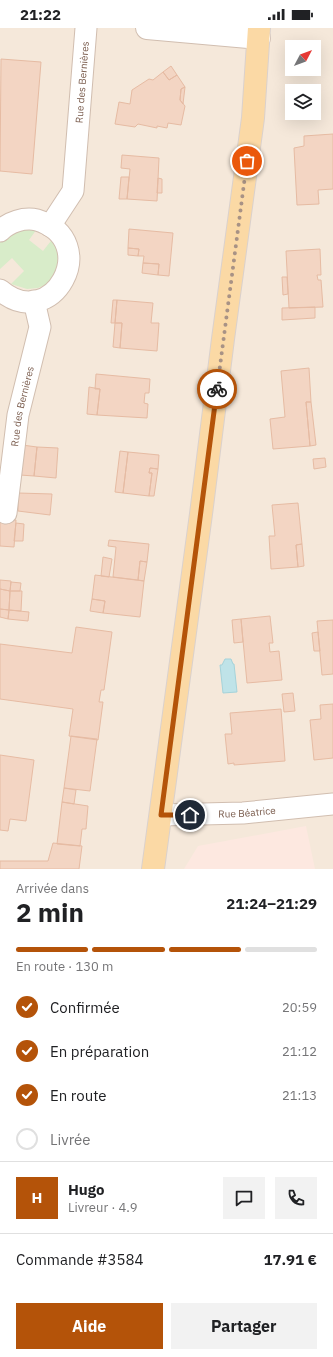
<!DOCTYPE html>
<html lang="fr">
<head>
<meta charset="utf-8">
<style>
	:root { --surface:#fff; --page:#f2f2f2; --text:#202124; --muted:#757577; --line:#e0e0e0; --accent:#b45309 }
	body { margin:0; font-family:"IBM Plex Sans",sans-serif; background:var(--page); color:var(--text); height:100vh; display:flex; flex-direction:column; font-size:15px; white-space:nowrap }
	* { box-sizing:border-box; margin:0 }
	p { font-size:13px; color:var(--muted) }
	.icon { flex:none; width:22px; height:22px; fill:none; stroke:currentColor; stroke-width:2; stroke-linecap:round; stroke-linejoin:round }
	.map { position:relative; height:841px; overflow:hidden }
	.side { display:flex; flex-direction:column; background:var(--surface); flex:1 }
	.side>* { flex:none }
	.needle { width:26px; rotate:49deg }
	.fabs { position:absolute; left:285px; top:12px; display:grid; gap:8px }
	.fabs a { display:grid; place-items:center; width:36px; height:36px; border-radius:0px; background:var(--surface); box-shadow:0 4px 16px #0002; font-size:20px }
	.pin { position:absolute; display:grid; place-items:center; width:34px; height:34px; color:#fff; margin:-17px; border:2px solid #fff; border-radius:50%; box-shadow:0 1px 4px #0007 }
	.courier { position:absolute; display:grid; place-items:center; width:40px; height:40px; margin:-20px; border:3px solid #b45309; border-radius:50%; background:#fff; color:#222; box-shadow:0 1px 5px #0007 }
	.headline em { font-style:normal; font-weight:700 }
	.headline div { display:flex; flex-direction:column-reverse }
	.headline { display:flex; align-items:center; justify-content:space-between; height:68px; padding:0 16px }
	h1 { font-size:26px; font-weight:700; line-height:30px }
	.bar { display:grid; grid-template-columns:repeat(4,1fr); gap:6px 4px; align-content:center; height:48px; padding:0 16px }
	.bar i { height:5px; border-radius:3px; background:var(--line) }
	.bar .on { background:var(--accent) }
	.bar p { grid-column:span 4 }
	.line { display:flex; align-items:center; gap:10px; padding:0 16px; border-top:1px solid var(--line) }
	.line div { flex:1 }
	.round { display:grid; place-items:center; flex:none; width:42px; height:42px; border-radius:0px; background:var(--page) }
	ol { padding:0 16px; list-style:none }
	li { display:flex; align-items:center; gap:12px; height:44px }
	li p { margin-inline-start:auto }
	li .icon { padding:4px; border-radius:50%; background:var(--accent); color:#fff; stroke-width:4 }
	li:last-child { color:var(--muted) }
	li i { width:22px; height:22px; border:2px solid var(--line); border-radius:50% }
	.cta { display:flex; gap:8px; margin-top:auto; padding:8px 16px }
	.cta a { flex:1; height:46px; border-radius:0px; background:var(--accent); color:#fff; font-size:16px; font-weight:700; line-height:46px; text-align:center }
	.cta a+a { background:var(--page); color:var(--text) }
	.status { display:flex; justify-content:space-between; align-items:center; height:28px; padding:0 20px; background:var(--surface); direction:ltr }
	.status svg { height:11px; fill:currentColor }
	.map>svg:first-child { display:block }
	.residential { fill:#f5e8da; fill-rule:evenodd }
	.commercial { fill:#fde8e0 }
	.green { fill:#d8ecc9 }
	.water { fill:#bfe3e8; stroke:#a5d3da }
	.building { fill:#f3d5c3; stroke:#e6bba3 }
	.lines { fill:none; stroke-linecap:round; stroke-linejoin:round }
	.minor-casing { stroke:#d1beb0; stroke-width:23 }
	.tertiary-casing { stroke:#d1beb0; stroke-width:24 }
	.primary-casing { stroke:#dad1cd; stroke-width:24 }
	.minor { stroke:#fff; stroke-width:21 }
	.tertiary { stroke:#fff; stroke-width:22 }
	.primary { stroke:#fbd9a5; stroke-width:22 }
	.done { stroke:#a89285; stroke-width:4; stroke-dasharray:0 7.2 }
	.route { stroke:#b45309; stroke-width:5 }
	.labels { text-anchor:middle; dominant-baseline:central; stroke-width:3; stroke-linejoin:round; paint-order:stroke }
	.street-label { font-size:10px; fill:#7a5c4d; stroke:#fffaf3 }
</style>
</head>
<body>
<div class="status"><b>21:22</b><svg viewBox="0 0 49 12"><path d="M0 12V9h3v3zM5 12V6h3v6zM10 12V3h3v9zM15 12V0h3v12zM26 1h20v11H26zM47 4h2v5h-2z"/></svg></div>
<div class="map">
<svg width="333" height="841" viewBox="0 0 333 841">
	<rect width="100%" height="100%" fill="#fdf6ec"/>
	<path class="residential" d="M 0,0 L 333,0 L 333,841 L 0,841 ZM 292,19 L 314,19 L 314,41 L 292,41 ZM 292,63 L 314,63 L 314,85 L 292,85 Z"/>
	<path class="commercial" d="M 306,798 L 315,841 L 184,841 L 198,818 Z"/>
	<path class="green" d="M 39,198 L 29,212 L 43,223 L 54,209 L 62,223 L 56,248 L 47,256 L 38,260 L 27,261 L 11,256 L 24,243 L 12,230 L 0,241 L 0,213 L 7,204 Z"/>
	<path class="water" d="M 225,631 L 231,631 L 233,636 L 234,636 L 237,664 L 223,665 L 220,637 L 222,637 Z"/>
	<path class="building" d="M 1,31 L 41,34 L 32,146 L 0,143 Z
		M 171,38 L 177,47 L 169,52 L 163,44 Z
		M 163,44 L 169,52 L 177,47 L 185,59 L 181,61 L 180,72 L 185,78 L 181,97 L 168,95 L 167,100 L 157,98 L 157,100 L 138,96 L 135,99 L 115,96 L 119,74 L 130,76 L 132,62 L 149,51 L 153,52 Z
		M 185,59 L 183,76 L 180,72 L 181,61 Z
		M 333,106 L 333,161 L 318,162 L 319,176 L 297,177 L 294,120 L 304,118 L 304,108 Z
		M 122,127 L 159,130 L 157,173 L 127,171 L 130,141 L 121,140 Z
		M 121,149 L 129,149 L 127,171 L 119,171 Z
		M 158,150 L 162,151 L 162,165 L 157,165 Z
		M 129,201 L 173,205 L 169,248 L 158,247 L 159,236 L 143,235 L 144,228 L 138,228 L 139,221 L 128,220 Z
		M 128,220 L 139,221 L 138,228 L 128,227 Z
		M 320,221 L 321,247 L 317,247 L 318,252 L 321,252 L 323,279 L 289,280 L 286,223 Z
		M 143,235 L 159,236 L 158,247 L 142,245 Z
		M 282,249 L 287,249 L 288,266 L 283,267 Z
		M 113,272 L 117,272 L 115,295 L 111,295 Z
		M 117,272 L 153,275 L 151,295 L 159,295 L 157,323 L 120,320 L 122,295 L 115,295 Z
		M 315,279 L 315,290 L 282,292 L 282,280 Z
		M 115,295 L 122,295 L 120,320 L 113,319 Z
		M 309,340 L 311,374 L 306,374 L 310,418 L 273,421 L 270,391 L 285,389 L 281,343 Z
		M 96,346 L 150,351 L 149,365 L 145,365 L 144,375 L 148,376 L 147,390 L 97,387 L 100,361 L 95,361 Z
		M 89,359 L 100,361 L 97,387 L 87,386 Z
		M 306,374 L 311,374 L 316,417 L 310,418 Z
		M 22,417 L 37,419 L 34,448 L 20,447 Z
		M 37,419 L 58,420 L 56,450 L 34,448 Z
		M 120,423 L 128,424 L 123,465 L 115,464 Z
		M 128,424 L 159,427 L 158,441 L 150,440 L 149,445 L 152,445 L 149,468 L 123,465 Z
		M 325,430 L 326,439 L 314,441 L 313,431 Z
		M 150,440 L 158,441 L 154,468 L 149,468 L 152,445 L 149,445 Z
		M 18,465 L 52,466 L 50,487 L 18,483 Z
		M 298,475 L 302,516 L 296,517 L 298,539 L 271,541 L 269,508 L 275,508 L 272,477 Z
		M 1,491 L 16,492 L 14,519 L 0,518 L 0,493 Z
		M 16,495 L 24,496 L 23,513 L 14,513 Z
		M 109,512 L 149,516 L 147,534 L 140,533 L 138,552 L 113,549 L 116,519 L 108,518 Z
		M 302,516 L 304,538 L 298,539 L 296,517 Z
		M 103,529 L 112,531 L 109,549 L 101,548 Z
		M 140,533 L 147,534 L 144,553 L 138,552 Z
		M 95,547 L 144,553 L 140,589 L 103,585 L 105,573 L 92,571 Z
		M 0,552 L 11,553 L 10,563 L 0,561 Z
		M 11,554 L 21,555 L 20,563 L 10,563 Z
		M 0,561 L 10,563 L 9,582 L 0,581 Z
		M 10,563 L 22,563 L 21,583 L 9,582 Z
		M 92,571 L 105,573 L 103,585 L 90,583 Z
		M 0,581 L 9,582 L 8,591 L 0,589 Z
		M 9,582 L 29,584 L 28,593 L 8,591 Z
		M 270,588 L 273,615 L 269,615 L 270,624 L 279,623 L 282,652 L 247,655 L 241,591 Z
		M 241,591 L 243,614 L 234,615 L 232,592 Z
		M 333,592 L 333,646 L 322,647 L 317,593 Z
		M 76,599 L 112,604 L 104,662 L 101,662 L 99,674 L 103,674 L 98,712 L 69,708 L 73,681 L 0,671 L 0,616 L 72,625 Z
		M 318,604 L 320,623 L 314,623 L 312,605 Z
		M 293,665 L 295,683 L 284,684 L 282,666 Z
		M 333,676 L 333,730 L 314,732 L 310,692 L 321,691 L 320,677 Z
		M 281,681 L 285,733 L 234,737 L 234,735 L 228,736 L 225,706 L 232,706 L 230,685 Z
		M 71,708 L 97,711 L 90,763 L 64,760 Z
		M 0,727 L 34,732 L 26,793 L 10,791 L 8,803 L 0,802 Z
		M 64,760 L 76,762 L 74,776 L 62,774 Z
		M 62,774 L 88,778 L 86,801 L 82,801 L 80,818 L 57,816 Z
		M 53,815 L 82,818 L 79,841 L 0,841 L 0,833 L 48,833 Z"/>
	<g class="lines">
		<g class="minor-casing">
			<g id="minor">
				<path id="s1" d="M 50,198 L 73,163 L 86,0"/>
				<path d="M 0,203 C 9,194 24,189 37,192 C 104,213 52,307 0,262"/>
				<path id="s2" d="M 6,485 L 18,387 L 40,299 L 34,273"/>
				<path id="s3" d="M 161,787 L 243,785 L 333,776"/>
			</g>
		</g>
		<g class="tertiary-casing">
			<path id="tertiary" d="M 147,0 L 259,10"/>
		</g>
		<g class="primary-casing">
			<path id="primary" d="M 153,841 L 201,486 L 223,311 L 253,90 L 259,0"/>
		</g>
		<use href="#minor" class="minor"/>
		<use href="#tertiary" class="tertiary"/>
		<use href="#primary" class="primary"/>
	</g>
	<g class="lines">
		<path class="done" d="M 217,361 L 247,133"/>
		<path class="route" d="M 190,787 L 161,787 L 217,361"/>
	</g>
	<g class="labels">
		<g class="street-label">
			<text stroke="none"><textPath href="#s1" startOffset="151">Rue des Bernières</textPath></text>
			<text stroke="none"><textPath href="#s2" startOffset="108">Rue des Bernières</textPath></text>
			<text stroke="none"><textPath href="#s3" startOffset="86">Rue Béatrice</textPath></text>
		</g>
	</g>
</svg>
<div class="fabs">
<a><svg class="needle" viewBox="-14 -14 28 28"><path d="M0-13l5 13h-10z" fill="#e53935"/><path d="M0 13l5-13h-10z" fill="#757577"/></svg></a>
<a><svg class="icon" aria-label="layers" viewBox="0 0 24 24"><path d="M12 4l9 5-9 5-9-5zM3 14l9 5 9-5"/></svg></a>
</div>
<div class="pin" style="left:247px;top:133px;background:#ea580c"><svg class="icon" aria-label="bag" viewBox="0 0 24 24"><path d="M5 8h14l-1 12H6zM9 8a3 3 0 0 1 6 0"/></svg></div>
<div class="pin" style="left:190px;top:787px;background:#1f2937"><svg class="icon" aria-label="home" viewBox="0 0 24 24"><path d="M3 11l9-7 9 7M6 9v11h12V9"/></svg></div>
<div class="courier" style="left:217px;top:361px"><svg class="icon" aria-label="bike" viewBox="0 0 24 24"><circle cx="6" cy="16" r="4"/><circle cx="18" cy="16" r="4"/><path d="M6 16l4-8h5l3 8M10 8l3 8H6M13 5h3"/></svg></div>
</div>
<section class="side">
<div class="headline"><div><h1>2 min</h1><p>Arrivée dans</p></div><em>21:24–21:29</em></div>
<div class="bar"><i class="on"></i><i class="on"></i><i class="on"></i><i></i><p>En route · 130 m</p></div>
<ol>
<li><svg class="icon" aria-label="check" viewBox="0 0 24 24"><path d="M5 12l5 5 9-10"/></svg>Confirmée<p>20:59</p></li>
<li><svg class="icon" aria-label="check" viewBox="0 0 24 24"><path d="M5 12l5 5 9-10"/></svg>En préparation<p>21:12</p></li>
<li><svg class="icon" aria-label="check" viewBox="0 0 24 24"><path d="M5 12l5 5 9-10"/></svg>En route<p>21:13</p></li>
<li><i></i>Livrée</li>
</ol>
<div class="line" style="height:72px"><b class="round" style="background:var(--accent);color:#fff">H</b><div><b>Hugo</b><p>Livreur · 4.9</p></div><a class="round"><svg class="icon" aria-label="chat" viewBox="0 0 24 24"><path d="M4 5h16v11H9l-5 4z"/></svg></a><a class="round"><svg class="icon" aria-label="phone" viewBox="0 0 24 24"><path d="M5 4h4l2 5-3 2q2 4 5 5l2-3 5 2v4C11 20 4 13 5 4z"/></svg></a></div>
<div class="line" style="height:52px"><div>Commande #3584</div><b>17.91 €</b></div>
<div class="cta"><a>Aide</a><a>Partager</a></div>
</section>
</body>
</html>
